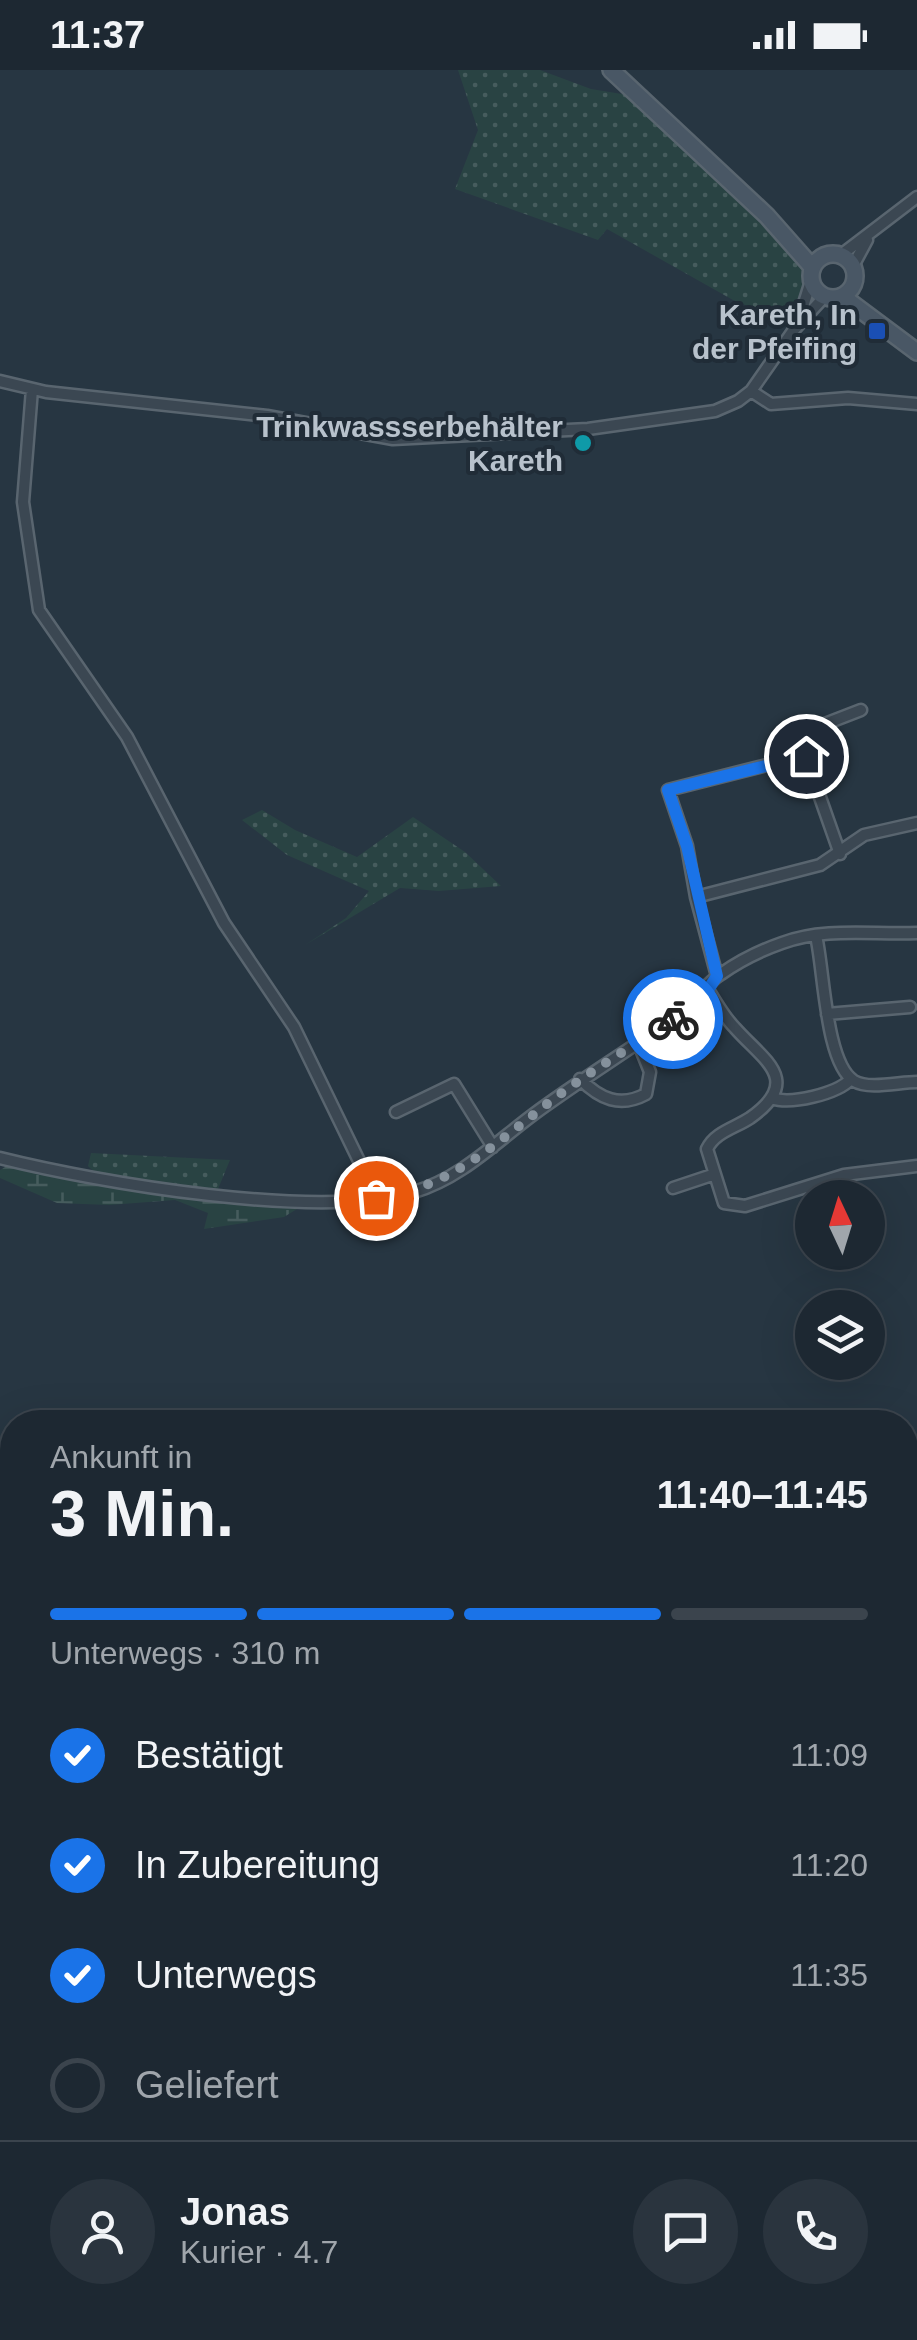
<!DOCTYPE html>
<html lang="de">
<head>
<meta charset="utf-8">
<style>
	:root { --surface:#1d2832; --page:#2a343e; --text:#f1f3f6; --muted:#a0a6ac; --line:#3b444d; --accent:#1a73e8 }
	body { margin:0; font-family:Arial,sans-serif; background:var(--page); color:var(--text); height:100vh; display:flex; flex-direction:column; font-size:38px; white-space:nowrap }
	* { box-sizing:border-box; margin:0 }
	p { font-size:32px; color:var(--muted) }
	.icon { flex:none; width:55px; height:55px; fill:none; stroke:currentColor; stroke-width:2; stroke-linecap:round; stroke-linejoin:round }
	.map { position:relative; flex:1; overflow:hidden }
	.drawer { position:absolute; left:0px; top:1340px; width:918px; height:930px; display:flex; flex-direction:column; background:var(--surface); border-radius:40px 40px 0 0; box-shadow:0 10px 40px #0002,0 0 0 2px var(--line) }
	.drawer>* { flex:none }
	.needle { width:65px; rotate:356deg }
	.controls { position:absolute; left:795px; top:1110px; display:grid; gap:20px }
	.controls a { display:grid; place-items:center; width:90px; height:90px; border-radius:50%; background:var(--surface); box-shadow:0 10px 40px #0002,0 0 0 2px var(--line); font-size:50px }
	.pin { position:absolute; display:grid; place-items:center; width:85px; height:85px; color:#fff; margin:-42px; border:5px solid #fff; border-radius:50%; box-shadow:0 2px 10px #0007 }
	.courier { position:absolute; display:grid; place-items:center; width:100px; height:100px; margin:-50px; border:8px solid #1a73e8; border-radius:50%; background:#fff; color:#222; box-shadow:0 2px 12px #0007 }
	.headline em { font-style:normal; font-weight:600 }
	.headline div { display:flex; flex-direction:column-reverse }
	.headline { display:flex; align-items:center; justify-content:space-between; height:170px; padding:0 50px }
	h1 { font-size:65px; font-weight:600; line-height:75px }
	.bar { display:grid; grid-template-columns:repeat(4,1fr); gap:15px 10px; align-content:center; height:120px; padding:0 50px }
	.bar i { height:12px; border-radius:8px; background:var(--line) }
	.bar .selected { background:var(--accent) }
	.bar p { grid-column:span 4 }
	.line { display:flex; align-items:center; gap:25px; padding:0 50px; border-top:2px solid var(--line) }
	.line div { flex:1 }
	.round { display:grid; place-items:center; flex:none; width:105px; height:105px; border-radius:52px; background:var(--page) }
	ol { padding:0 50px; list-style:none }
	li { display:flex; align-items:center; gap:30px; height:110px }
	li p { margin-inline-start:auto }
	li .icon { padding:10px; border-radius:50%; background:var(--accent); color:#fff; stroke-width:4 }
	li:last-child { color:var(--muted) }
	li i { width:55px; height:55px; border:5px solid var(--line); border-radius:50% }
	.status { display:flex; justify-content:space-between; align-items:center; height:70px; padding:0 50px; background:var(--surface); direction:ltr }
	.status svg { height:28px; fill:currentColor }
	.map>svg:first-child { display:block }
	.grass { fill:url(#grass-dots) }
	.wetland { fill:url(#wetland-marsh) }
	.park { fill:url(#park-tufts) }
	.water { fill:url(#water-rules) }
	.lines { fill:none; stroke-linecap:round; stroke-linejoin:round }
	.ferry { stroke:#7996ae; stroke-width:2.5; stroke-dasharray:12 10; stroke-linecap:butt }
	.street-casing { stroke:#59656f; stroke-width:15 }
	.secondary-casing { stroke:#59656f; stroke-width:20 }
	.street { stroke:#3b4752; stroke-width:10 }
	.secondary { stroke:#495765; stroke-width:15 }
	.done { stroke:#85919c; stroke-width:10; stroke-dasharray:0 18 }
	.route { stroke:#1a73e8; stroke-width:12 }
	.transit-dot { fill:#1a4fb4; stroke:#202c37; stroke-width:4 }
	.culture-dot { fill:#0f9aa8; stroke:#202c37; stroke-width:4 }
	.labels { text-anchor:middle; dominant-baseline:central; stroke-width:8; stroke-linejoin:round; paint-order:stroke }
	.poi-label { font-size:30px; font-weight:bold; fill:#b8c2cc; stroke:#202c37; text-anchor:end }
</style>
</head>
<body>
<div class="status"><b>11:37</b><svg viewBox="0 0 49 12"><path d="M0 12V9h3v3zM5 12V6h3v6zM10 12V3h3v9zM15 12V0h3v12zM26 1h20v11H26zM47 4h2v5h-2z"/></svg></div>
<div class="map">
<svg width="917" height="2270" viewBox="0 0 917 2270">
	<defs>
		<pattern id="grass-dots" width="8" height="8" patternUnits="userSpaceOnUse" patternTransform="scale(2.5)"><rect width="8" height="8" fill="#294343"/><path d="M2 2h.1M6 6h.1" fill="none" stroke="#465c5d" stroke-width="1.8" stroke-linecap="round"/></pattern>
		<pattern id="wetland-marsh" width="20" height="14" patternUnits="userSpaceOnUse" patternTransform="scale(2.5)"><rect width="20" height="14" fill="#294343"/><path d="M1 5h8M5 5V1M11 12h8M15 12V8" fill="none" stroke="#465c5d"/></pattern>
		<pattern id="park-tufts" width="24" height="20" patternUnits="userSpaceOnUse" patternTransform="scale(2.5)"><rect width="24" height="20" fill="#294343"/><path d="M3 7l-1-3M5 7V3M7 7l1-3M15 17l-1-3M17 17v-4M19 17l1-3" fill="none" stroke="#465c5d"/></pattern>
		<pattern id="water-rules" width="6" height="5" patternUnits="userSpaceOnUse" patternTransform="scale(2.5)"><rect width="6" height="5" fill="#3d566a"/><path d="M0 2.5h6" fill="none" stroke="#576d7e"/></pattern>
	</defs>
	<rect width="100%" height="100%" fill="#273642"/>
	<path class="grass" d="M 458,0 L 540,0 L 591,19 L 628,25 L 803,193 L 807,220 L 791,254 L 733,230 L 607,159 L 598,170 L 455,119 L 478,60 Z
		M 262,740 L 295,760 L 357,787 L 413,747 L 465,782 L 501,816 L 439,821 L 400,818 L 305,875 L 346,848 L 369,821 L 287,785 L 242,750 Z
		M 91,1083 L 230,1090 L 218,1119 L 96,1104 L 88,1096 Z"/>
	<path class="wetland" d="M 12,1093 L 71,1107 L 298,1131 L 297,1139 L 284,1147 L 204,1159 L 208,1143 L 175,1130 L 109,1135 L 57,1133 L 0,1108 L 0,1100 Z"/>
	<path class="park" d="M 0,1821 L 12,1823 L 12,2030 L 0,2027 Z
		M 905,2000 L 917,2000 L 917,2270 L 799,2270 L 769,2258 L 905,2258 Z"/>
	<path class="water" d="M 0,2189 L 12,2193 L 12,2258 L 209,2258 L 250,2270 L 0,2270 Z"/>
	<g class="lines">
		<path class="ferry" d="M 0,2260 L 54,2270"/>
		<g class="street-casing">
			<path id="street" d="M 841,185 L 917,127
				M 853,196 L 867,170
				M 800,246 L 811,211
				M 0,311 L 46,322 L 267,346 L 393,369 L 588,359 L 715,341 L 738,331 L 751,321 L 793,261 L 825,226
				M 32,319 L 23,432 L 39,540 L 127,667 L 224,853 L 294,957 L 377,1128
				M 751,321 L 771,334 L 848,328 L 917,334
				M 796,659 L 840,784
				M 799,664 L 861,640
				M 696,827 L 687,776 L 668,720 L 806,685
				M 816,866 C 824,898 825,993 854,1011 C 869,1020 899,1012 917,1012
				M 717,906 L 696,827 L 820,795 L 864,765 L 917,753
				M 708,920 C 716,932 724,947 735,958 C 763,990 804,1010 750,1048 C 735,1058 715,1062 707,1079 L 724,1133 L 745,1136 L 844,1105 L 917,1096
				M 827,944 L 910,937
				M 580,1009 C 600,1029 620,1038 646,1024 L 650,1002 L 638,972
				M 772,1028 C 790,1035 837,1024 851,1009
				M 396,1042 L 454,1014 L 493,1077
				M 0,1088 C 100,1113 317,1150 414,1122 C 461,1108 495,1073 534,1044 C 579,1011 626,982 671,950 C 689,937 706,913 721,904 C 738,892 762,880 782,873 C 825,857 872,865 917,863
				M 673,1118 L 712,1105
				M 0,2112 L 12,2124
				M 332,2258 L 388,2270
				M 598,2258 L 645,2270"/>
		</g>
		<g class="secondary-casing">
			<path id="secondary" d="M 611,0 L 767,146 L 812,197
				M811 206a22 22 0 1 1 44 0a22 22 0 1 1-44 0Z
				M 842,226 L 917,282
				M 0,2163 L 12,2167
				M 0,2176 L 12,2180
				M 251,2258 L 296,2270
				M 295,2258 L 341,2270"/>
		</g>
		<use href="#street" class="street"/>
		<use href="#secondary" class="secondary"/>
	</g>
	<g class="lines">
		<path class="done" d="M 376,1128 C 453,1119 503,1066 563,1022 C 599,996 636,974 673,949"/>
		<path class="route" d="M 673,949 L 708,920 L 717,906 L 687,776 L 668,720 L 806,686"/>
	</g>
	<rect class="transit-dot" x="867" y="251" width="20" height="20" rx="5"/>
	<circle class="culture-dot" cx="583" cy="373" r="10"/>
	<g class="labels">
		<g class="poi-label">
			<text x="857" y="244">Kareth, In<tspan x="857" dy="34">der Pfeifing</tspan></text>
			<text x="563" y="356">Trinkwassserbehälter<tspan x="563" dy="34">Kareth</tspan></text>
		</g>
	</g>
</svg>
<div class="controls">
<a><svg class="needle" viewBox="-14 -14 28 28"><path d="M0-13l5 13h-10z" fill="#e53935"/><path d="M0 13l5-13h-10z" fill="#a0a6ac"/></svg></a>
<a><svg class="icon" aria-label="layers" viewBox="0 0 24 24"><path d="M12 4l9 5-9 5-9-5zM3 14l9 5 9-5"/></svg></a>
</div>
<div class="pin" style="left:376px;top:1128px;background:#ea580c"><svg class="icon" aria-label="bag" viewBox="0 0 24 24"><path d="M5 8h14l-1 12H6zM9 8a3 3 0 0 1 6 0"/></svg></div>
<div class="pin" style="left:806px;top:686px;background:#1f2937"><svg class="icon" aria-label="home" viewBox="0 0 24 24"><path d="M3 11l9-7 9 7M6 9v11h12V9"/></svg></div>
<div class="courier" style="left:673px;top:949px"><svg class="icon" aria-label="bike" viewBox="0 0 24 24"><circle cx="6" cy="16" r="4"/><circle cx="18" cy="16" r="4"/><path d="M6 16l4-8h5l3 8M10 8l3 8H6M13 5h3"/></svg></div>
<section class="drawer">
<div class="headline"><div><h1>3 Min.</h1><p>Ankunft in</p></div><em>11:40–11:45</em></div>
<div class="bar"><i class="selected"></i><i class="selected"></i><i class="selected"></i><i></i><p>Unterwegs · 310 m</p></div>
<ol>
<li><svg class="icon" aria-label="check" viewBox="0 0 24 24"><path d="M5 12l5 5 9-10"/></svg>Bestätigt<p>11:09</p></li>
<li><svg class="icon" aria-label="check" viewBox="0 0 24 24"><path d="M5 12l5 5 9-10"/></svg>In Zubereitung<p>11:20</p></li>
<li><svg class="icon" aria-label="check" viewBox="0 0 24 24"><path d="M5 12l5 5 9-10"/></svg>Unterwegs<p>11:35</p></li>
<li><i></i>Geliefert</li>
</ol>
<div class="line" style="height:180px"><a class="round"><svg class="icon" aria-label="person" viewBox="0 0 24 24"><circle cx="12" cy="8" r="4"/><path d="M4 21q1-7 8-7t8 7"/></svg></a><div><b>Jonas</b><p>Kurier · 4.7</p></div><a class="round"><svg class="icon" aria-label="chat" viewBox="0 0 24 24"><path d="M4 5h16v11H9l-5 4z"/></svg></a><a class="round"><svg class="icon" aria-label="phone" viewBox="0 0 24 24"><path d="M5 4h4l2 5-3 2q2 4 5 5l2-3 5 2v4C11 20 4 13 5 4z"/></svg></a></div>
</section>
</div>
</body>
</html>
